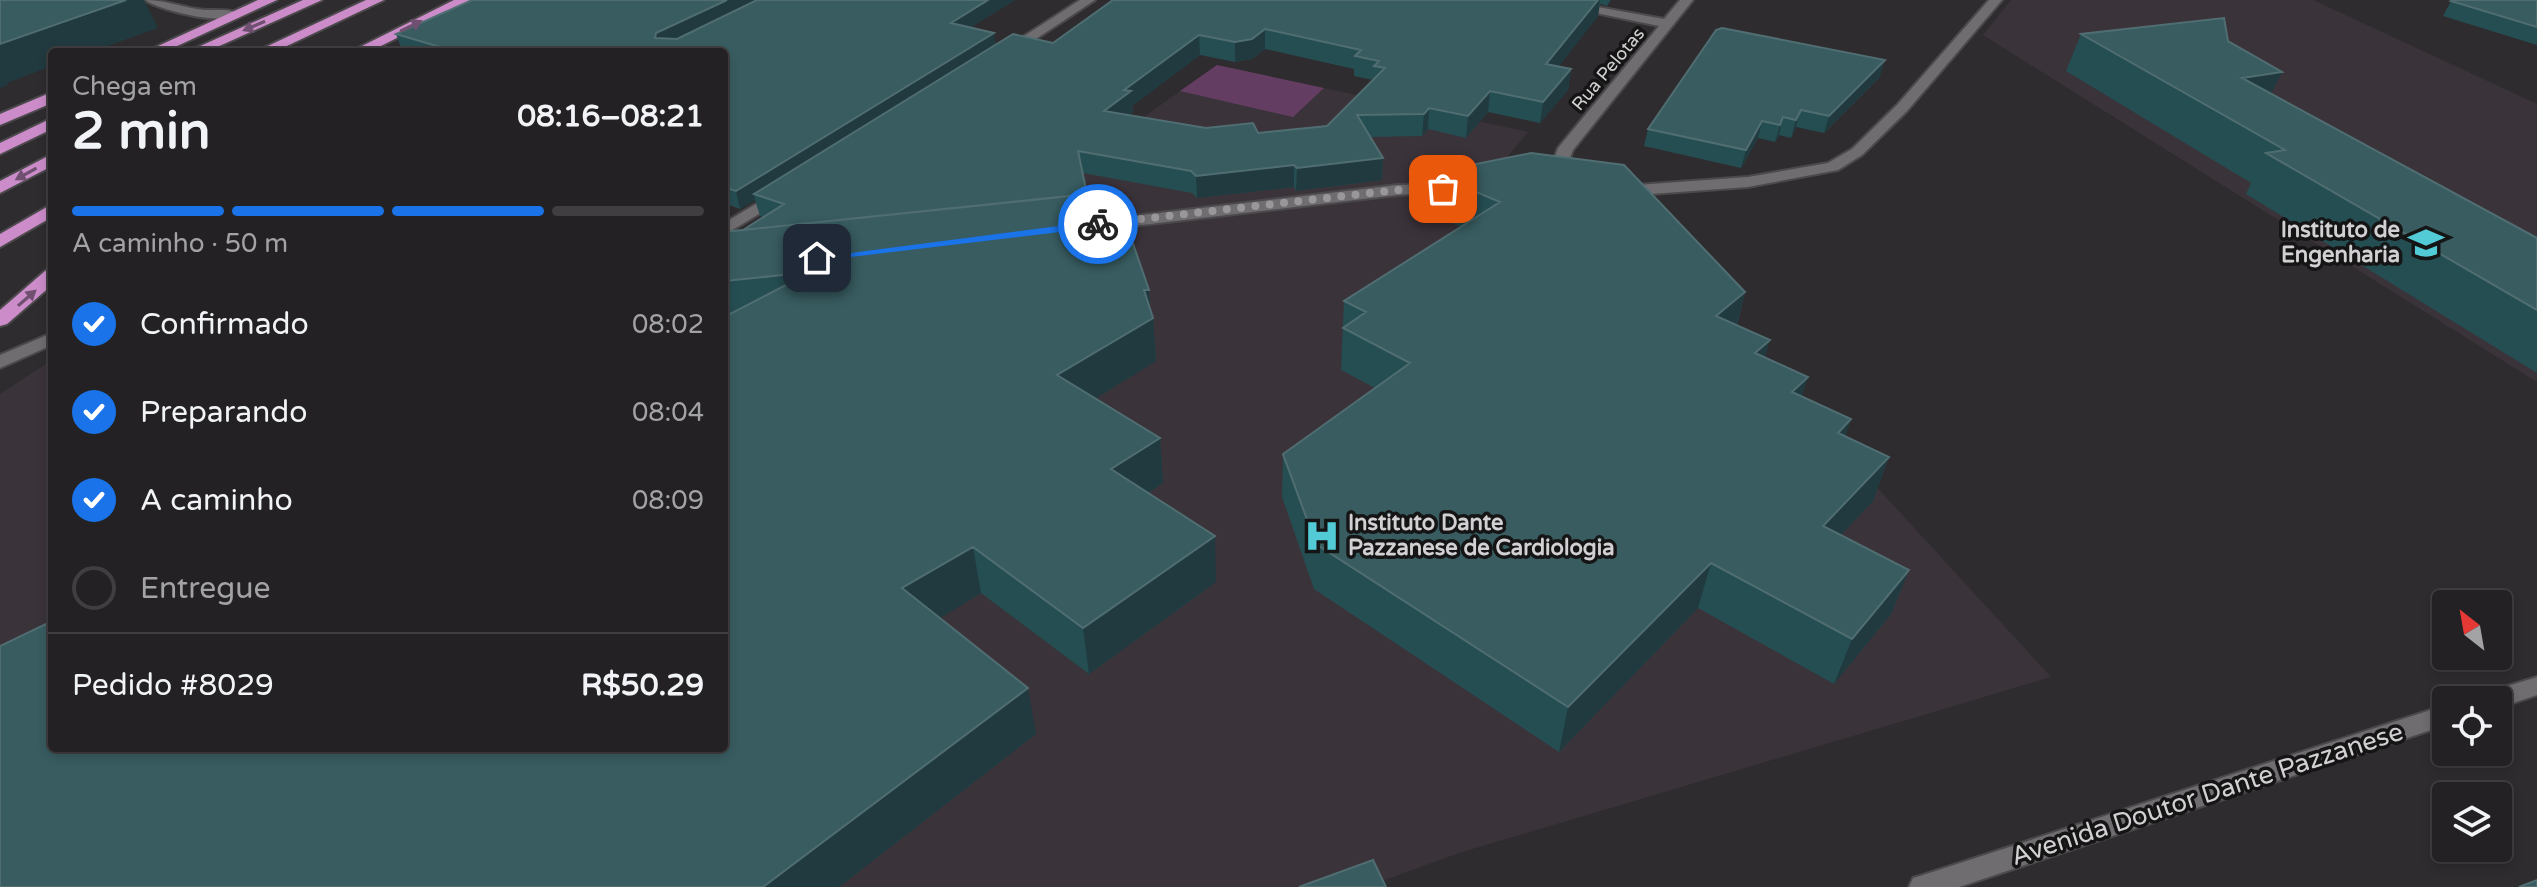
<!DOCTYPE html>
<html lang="pt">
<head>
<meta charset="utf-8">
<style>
	:root { --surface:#232123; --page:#2b292b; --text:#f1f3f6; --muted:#a3a3a6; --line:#403e41; --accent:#1a73e8 }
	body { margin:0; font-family:"Varela Round",sans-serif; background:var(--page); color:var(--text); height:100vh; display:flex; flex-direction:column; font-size:30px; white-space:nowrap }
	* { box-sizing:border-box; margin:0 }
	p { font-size:26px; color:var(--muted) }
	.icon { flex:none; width:44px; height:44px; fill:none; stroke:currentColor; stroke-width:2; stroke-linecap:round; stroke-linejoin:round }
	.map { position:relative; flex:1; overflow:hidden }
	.side { position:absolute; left:48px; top:48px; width:680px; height:704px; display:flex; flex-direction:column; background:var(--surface); border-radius:8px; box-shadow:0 4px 12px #0003,0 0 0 2px var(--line) }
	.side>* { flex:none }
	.needle { width:52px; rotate:329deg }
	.fabs { position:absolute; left:2432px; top:590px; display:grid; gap:16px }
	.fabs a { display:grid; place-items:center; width:80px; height:80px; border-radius:8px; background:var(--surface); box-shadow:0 4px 12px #0003,0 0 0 2px var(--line); font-size:40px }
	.pin { position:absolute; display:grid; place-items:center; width:68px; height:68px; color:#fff; margin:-34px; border-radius:16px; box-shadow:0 4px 12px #0006 }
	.courier { position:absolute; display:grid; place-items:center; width:80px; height:80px; margin:-40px; border:6px solid #1a73e8; border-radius:50%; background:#fff; color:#222; box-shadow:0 2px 10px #0007 }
	.summary em { font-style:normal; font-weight:700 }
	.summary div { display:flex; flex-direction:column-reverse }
	.summary { display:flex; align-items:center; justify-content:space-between; height:136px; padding:0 24px }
	h1 { font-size:52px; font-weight:700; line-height:60px }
	.bar { display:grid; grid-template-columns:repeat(4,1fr); gap:12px 8px; align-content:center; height:96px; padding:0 24px }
	.bar i { height:10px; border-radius:6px; background:var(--line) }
	.bar .on { background:var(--accent) }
	.bar p { grid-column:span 4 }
	.line { display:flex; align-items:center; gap:20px; padding:0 24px; border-top:2px solid var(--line) }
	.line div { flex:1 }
	ol { padding:0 24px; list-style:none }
	li { display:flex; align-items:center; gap:24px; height:88px }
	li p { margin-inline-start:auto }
	li .icon { padding:8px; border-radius:50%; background:var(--accent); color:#fff; stroke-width:4 }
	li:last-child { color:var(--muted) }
	li i { width:44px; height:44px; border:4px solid var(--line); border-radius:50% }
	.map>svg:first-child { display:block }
	.built { fill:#3b333a }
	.green { fill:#643d63 }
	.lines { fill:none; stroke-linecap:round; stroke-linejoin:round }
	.minor-casing { stroke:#4b494b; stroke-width:4 }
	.tertiary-casing { stroke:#4b494b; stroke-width:4 }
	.trunk-casing { stroke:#4b494b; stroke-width:4 }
	.minor { fill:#706d70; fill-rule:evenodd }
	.tertiary { fill:#706d70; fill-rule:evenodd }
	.trunk { fill:#cb8cc9; fill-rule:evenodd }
	.wall { fill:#254e53; fill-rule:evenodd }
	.shaded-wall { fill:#213a3f }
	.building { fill:#385c60; stroke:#506e72; stroke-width:2; fill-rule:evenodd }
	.oneway { fill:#705070 }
	.route { fill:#1a73e8 }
	.done { stroke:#999799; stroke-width:8; stroke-dasharray:0 14.4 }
	.labels { text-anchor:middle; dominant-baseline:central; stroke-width:7; stroke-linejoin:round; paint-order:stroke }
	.far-street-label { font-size:18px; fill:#d2d0d2; stroke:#161516 }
	.poi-label { font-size:22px; font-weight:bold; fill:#d2d0d2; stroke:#161516; text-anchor:end }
	.near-street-label { font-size:26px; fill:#d2d0d2; stroke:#161516 }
</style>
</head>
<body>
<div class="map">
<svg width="2537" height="887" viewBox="0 0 2537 887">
	<rect width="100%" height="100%" fill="#2f2c2f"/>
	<path class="built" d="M 2011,0 L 2313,0 L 2537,104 L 2537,382 L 1983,35 Z
		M 1217,65 L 1528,132 L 1486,182 L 1617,204 L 2051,677 L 1459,853 L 1365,887 L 0,887 L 0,394 L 52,360 L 52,748 L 724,748 L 724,271 L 1134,124 Z"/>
	<path class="green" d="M 1217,65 L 1324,88 L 1293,117 L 1180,91 Z"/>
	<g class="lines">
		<g class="minor-casing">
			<path id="minor" d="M 145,0 C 164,0 178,6 197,9 C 211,12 230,7 241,15 C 225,26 161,11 145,0 Z
				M 1080,0 L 1095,0 L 1013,54 L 1001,51 Z
				M 1533,0 L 1559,0 L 1664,19 L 1680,0 L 1693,0 L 1573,150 L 1566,168 L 1573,180 L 1565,185 L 1559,183 L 1551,168 L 1558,148 L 1659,26 Z
				M 1989,0 L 2002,0 L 1907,111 L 1862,155 L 1838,170 L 1748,187 L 1623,196 L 1615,191 L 1623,186 L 1748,177 L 1828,163 L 1852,149 L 1897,105 Z
				M 1443,184 L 1449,186 L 1449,192 L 1397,195 L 1073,233 L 1065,228 L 1073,223 L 1397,185 Z
				M 778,191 L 784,193 L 784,199 L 724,235 L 724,223 Z
				M 52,333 L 52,345 L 0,368 L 0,355 Z"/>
		</g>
		<g class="tertiary-casing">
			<path id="tertiary" d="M 2537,677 L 2537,695 L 2498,708 L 2498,700 L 2482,700 L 2485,693 Z
				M 2446,705 L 2446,725 L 1959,887 L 1909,887 L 1913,878 L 1923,875 Z"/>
		</g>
		<g class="trunk-casing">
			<path id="trunk" d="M 258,0 L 277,0 L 164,52 L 145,52 Z
				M 303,0 L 322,0 L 206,52 L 187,52 Z
				M 366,0 L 384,0 L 274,52 L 255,52 Z
				M 454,0 L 472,0 L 369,52 L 350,52 Z
				M 52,92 L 52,103 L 0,125 L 0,114 Z
				M 52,118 L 52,129 L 0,154 L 0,143 Z
				M 52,154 L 52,166 L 0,193 L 0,181 Z
				M 52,204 L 52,217 L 0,247 L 0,234 Z
				M 52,269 L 52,285 L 7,324 L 0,326 L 0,310 L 45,271 Z"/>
		</g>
		<use href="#minor" class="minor"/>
		<use href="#tertiary" class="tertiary"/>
		<use href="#trunk" class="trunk"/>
	</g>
	<path class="wall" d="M 1015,0 L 971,27 L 996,44 L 1053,43 L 1113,0 L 1611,0 L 1607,6 L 1600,4 L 1598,16 L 1558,67 L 1571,69 L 1568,90 L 1540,123 L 1488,112 L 1466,138 L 1428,129 L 1422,136 L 1370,137 L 1383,158 L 1382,180 L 1296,191 L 1294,187 L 1197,198 L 1192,193 L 1083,173 L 1098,233 L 1149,290 L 1150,309 L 1153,318 L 1156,361 L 1096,398 L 1160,438 L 1163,483 L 1148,493 L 1216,582 L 1089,674 L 981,593 L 940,618 L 1036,734 L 839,887 L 0,887 L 724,748 L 726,316 L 724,315 L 724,232 L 743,230 L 763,217 L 760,216 L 755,200 L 740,209 L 724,203 L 724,52 L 410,52 L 402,50 L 396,34 ZM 1265,49 L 1354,69 L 1354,76 L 1373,80 L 1327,126 L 1258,133 L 1206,128 L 1129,115 L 1133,113 L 1132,106 L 1200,55 L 1235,62 L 1252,59 Z
		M 2537,0 L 2537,45 L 2443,16 L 2451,1 Z
		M 2081,34 L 2228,41 L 2271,94 L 2537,238 L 2537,373 L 2246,194 L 2251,183 L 2066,71 Z
		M 1880,77 L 1824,133 L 1796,127 L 1791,138 L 1779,135 L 1775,142 L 1758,138 L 1741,168 L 1644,146 L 1648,129 Z
		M 1431,173 L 1745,292 L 1737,325 L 1765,358 L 1802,397 L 1851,419 L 1845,436 L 1889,457 L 1873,501 L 1841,535 L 1909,570 L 1891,614 L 1834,684 L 1698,608 L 1559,752 L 1314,589 L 1282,497 L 1283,454 L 1375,388 L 1341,370 L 1344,301 L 1461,227 L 1428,212 Z"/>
	<path class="shaded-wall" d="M 126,0 L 144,0 L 158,28 L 91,52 L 52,52 L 52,66 L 7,83 L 8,85 L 0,88 L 0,44 Z
		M 727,0 L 763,0 L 661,49 L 655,38 L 656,33 Z
		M 988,0 L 1015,0 L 954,38 L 951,23 Z
		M 1598,0 L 1600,0 L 1598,16 L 1544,85 L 1546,64 Z
		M 1265,29 L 1265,49 L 1252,59 L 1235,62 L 1235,42 Z
		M 994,33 L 996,49 L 754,194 L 755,200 L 740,209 L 736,191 Z
		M 1199,35 L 1200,55 L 1132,106 L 1133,113 L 1106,132 L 1104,111 L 1124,90 Z
		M 1885,60 L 1880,77 L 1824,133 L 1829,116 Z
		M 1571,69 L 1568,90 L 1540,123 L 1543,102 Z
		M 2282,72 L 2263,111 L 2224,117 L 2242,78 Z
		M 1490,91 L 1488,112 L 1466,138 L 1468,116 Z
		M 1429,108 L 1428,129 L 1422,136 L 1424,114 Z
		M 1801,110 L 1796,127 L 1791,138 L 1796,120 Z
		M 1783,117 L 1779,135 L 1775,142 L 1780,125 Z
		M 1762,121 L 1758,138 L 1741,168 L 1746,150 Z
		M 1383,158 L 1382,180 L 1296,191 L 1297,168 Z
		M 1294,165 L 1294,187 L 1197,198 L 1196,176 Z
		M 1144,290 L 1149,290 L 1151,319 L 1153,318 L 1156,361 L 1063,419 L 1057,375 Z
		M 1745,292 L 1734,334 L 1716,316 Z
		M 1770,340 L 1758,382 L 1755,353 Z
		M 1808,377 L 1795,420 L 1792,392 Z
		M 1851,419 L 1836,463 L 1838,433 Z
		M 1160,438 L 1163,483 L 1115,515 L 1111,469 Z
		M 1889,457 L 1873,501 L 1807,571 L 1823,526 Z
		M 1215,536 L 1216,582 L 1089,674 L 1083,628 Z
		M 973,547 L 981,593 L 913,635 L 902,588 Z
		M 1711,563 L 1698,608 L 1559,752 L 1568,707 Z
		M 1909,570 L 1891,614 L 1834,684 L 1852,639 Z
		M 1028,688 L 1036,734 L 839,887 L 763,887 Z"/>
	<path class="building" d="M 0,0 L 126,0 L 0,44 Z
		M 472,0 L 727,0 L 656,33 L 655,38 L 677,39 L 757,0 L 988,0 L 951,23 L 994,33 L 736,191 L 724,187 L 724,52 L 457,52 L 396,34 Z
		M 1113,0 L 1598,0 L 1546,64 L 1571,69 L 1543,102 L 1490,91 L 1468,116 L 1429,108 L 1424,114 L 1357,115 L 1383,158 L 1297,168 L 1294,165 L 1196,176 L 1191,171 L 1078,151 L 1087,194 L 743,230 L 784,204 L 754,194 L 1013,34 L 1053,43 ZM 1265,29 L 1361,50 L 1355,56 L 1379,61 L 1374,66 L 1385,68 L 1327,126 L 1258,133 L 1253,123 L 1206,128 L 1104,111 L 1131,91 L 1124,90 L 1199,35 L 1235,42 L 1252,39 Z
		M 2453,0 L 2537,0 L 2537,27 L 2451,1 Z
		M 2224,18 L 2228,41 L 2282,72 L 2242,78 L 2537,238 L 2537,310 L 2266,153 L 2285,150 L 2081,34 Z
		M 1722,28 L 1885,60 L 1829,116 L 1801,110 L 1796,120 L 1783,117 L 1780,125 L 1762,121 L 1746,150 L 1648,129 L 1716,30 Z
		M 1531,153 L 1624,165 L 1745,292 L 1716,316 L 1770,340 L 1755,353 L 1808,377 L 1792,392 L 1851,419 L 1838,433 L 1889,457 L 1823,526 L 1909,570 L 1852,639 L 1711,563 L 1568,707 L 1316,544 L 1283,454 L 1410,363 L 1343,328 L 1366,312 L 1344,301 L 1500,202 L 1431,173 Z
		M 1090,194 L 1098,233 L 1128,229 L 1149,290 L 1144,290 L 1153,318 L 1057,375 L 1160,438 L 1111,469 L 1215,536 L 1083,628 L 973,547 L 902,588 L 1028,688 L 763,887 L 0,887 L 0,646 L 52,621 L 52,748 L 724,748 L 724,317 L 811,272 L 725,281 L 724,232 Z
		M 1373,860 L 1386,887 L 1299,887 Z
		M 2537,880 L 2537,887 L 2519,887 Z"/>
	<defs><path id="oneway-solid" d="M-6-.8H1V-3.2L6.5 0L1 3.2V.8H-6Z" transform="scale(2)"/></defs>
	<g class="oneway">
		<use href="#oneway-solid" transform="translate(254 26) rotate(157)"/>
		<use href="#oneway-solid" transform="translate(411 26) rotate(-26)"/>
		<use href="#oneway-solid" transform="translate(26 174) rotate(151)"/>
		<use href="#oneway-solid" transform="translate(27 298) rotate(-41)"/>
	</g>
	<path class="route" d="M 1098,221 L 1102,227 L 817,261 L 812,258 Z"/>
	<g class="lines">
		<path class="done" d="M 1098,224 L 1397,190 L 1443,189"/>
	</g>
	<defs>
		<g id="university-bare" transform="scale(2.76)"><path d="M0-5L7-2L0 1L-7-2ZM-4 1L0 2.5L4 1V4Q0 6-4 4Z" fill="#52cbd7" stroke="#161516" stroke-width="2.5" paint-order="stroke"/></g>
		<g id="hospital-bare" transform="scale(2.76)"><path d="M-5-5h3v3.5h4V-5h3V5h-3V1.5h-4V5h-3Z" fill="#52cbd7" stroke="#161516" stroke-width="2.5" paint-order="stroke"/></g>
	</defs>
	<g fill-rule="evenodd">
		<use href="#university-bare" x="2426" y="243"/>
		<use href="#hospital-bare" x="1322" y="536"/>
	</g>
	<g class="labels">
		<g class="far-street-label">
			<text transform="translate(1608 69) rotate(-50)">Rua Pelotas</text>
		</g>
		<g class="poi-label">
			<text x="2400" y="230">Instituto de<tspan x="2400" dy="25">Engenharia</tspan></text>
			<text x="1348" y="523" text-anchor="start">Instituto Dante<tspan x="1348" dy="25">Pazzanese de Cardiologia</tspan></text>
		</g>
		<g class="near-street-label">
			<text transform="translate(2207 794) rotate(-18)">Avenida Doutor Dante Pazzanese</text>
		</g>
	</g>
</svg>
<div class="fabs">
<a><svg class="needle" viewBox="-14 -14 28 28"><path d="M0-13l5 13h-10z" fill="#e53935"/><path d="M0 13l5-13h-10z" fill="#a3a3a6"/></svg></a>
<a><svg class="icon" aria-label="locate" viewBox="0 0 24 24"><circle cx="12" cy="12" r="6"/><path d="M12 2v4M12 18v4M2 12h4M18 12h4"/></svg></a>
<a><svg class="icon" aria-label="layers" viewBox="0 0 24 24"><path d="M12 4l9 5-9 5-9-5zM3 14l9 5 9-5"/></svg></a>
</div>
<div class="pin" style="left:1443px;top:189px;background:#ea580c"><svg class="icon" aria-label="bag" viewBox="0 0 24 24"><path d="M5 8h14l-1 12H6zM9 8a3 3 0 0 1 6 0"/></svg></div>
<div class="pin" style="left:817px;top:258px;background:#1f2937"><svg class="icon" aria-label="home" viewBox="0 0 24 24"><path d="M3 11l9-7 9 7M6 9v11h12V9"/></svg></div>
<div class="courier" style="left:1098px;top:224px"><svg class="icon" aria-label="bike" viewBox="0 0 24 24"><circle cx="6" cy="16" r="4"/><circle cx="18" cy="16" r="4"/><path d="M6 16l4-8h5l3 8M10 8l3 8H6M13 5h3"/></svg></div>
<section class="side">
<div class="summary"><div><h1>2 min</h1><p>Chega em</p></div><em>08:16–08:21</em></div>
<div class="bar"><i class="on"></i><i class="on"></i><i class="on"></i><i></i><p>A caminho · 50 m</p></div>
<ol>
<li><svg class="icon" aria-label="check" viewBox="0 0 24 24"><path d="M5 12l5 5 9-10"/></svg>Confirmado<p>08:02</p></li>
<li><svg class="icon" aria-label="check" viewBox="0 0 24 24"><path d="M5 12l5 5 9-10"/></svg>Preparando<p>08:04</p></li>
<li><svg class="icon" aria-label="check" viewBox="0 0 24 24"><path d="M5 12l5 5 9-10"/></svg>A caminho<p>08:09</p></li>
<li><i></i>Entregue</li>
</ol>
<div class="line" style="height:104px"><div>Pedido #8029</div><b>R$50.29</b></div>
</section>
</div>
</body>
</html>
